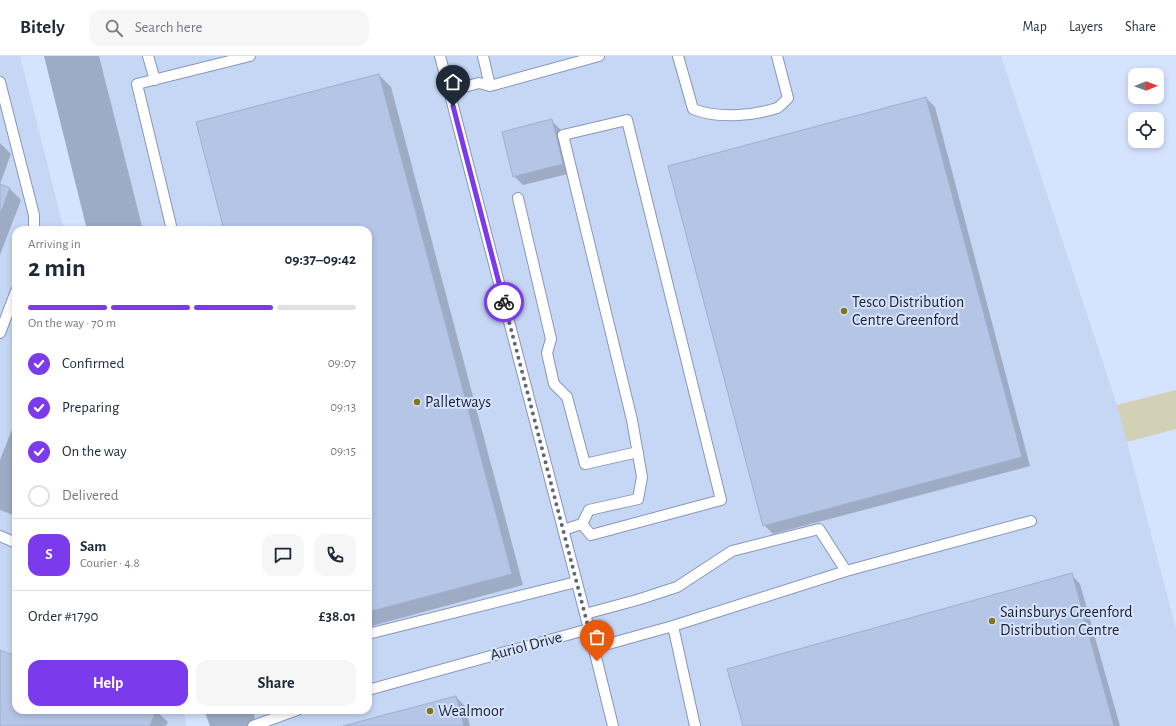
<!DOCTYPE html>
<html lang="en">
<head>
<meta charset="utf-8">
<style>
	:root { --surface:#fff; --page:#f6f6f7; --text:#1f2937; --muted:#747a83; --line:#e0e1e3; --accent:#7c3aed }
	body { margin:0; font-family:"Alegreya Sans",sans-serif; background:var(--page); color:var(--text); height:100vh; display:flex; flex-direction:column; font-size:15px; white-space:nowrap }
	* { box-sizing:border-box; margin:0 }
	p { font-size:13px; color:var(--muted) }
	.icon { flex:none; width:22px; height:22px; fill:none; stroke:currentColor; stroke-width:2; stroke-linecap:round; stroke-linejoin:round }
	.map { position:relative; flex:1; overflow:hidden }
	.panel { position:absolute; left:12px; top:170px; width:360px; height:488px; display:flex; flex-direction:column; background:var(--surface); border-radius:12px; box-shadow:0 2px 6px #0003 }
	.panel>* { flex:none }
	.needle { width:26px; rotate:89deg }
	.buttons { position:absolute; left:1128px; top:12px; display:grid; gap:8px }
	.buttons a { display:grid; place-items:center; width:36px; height:36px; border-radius:8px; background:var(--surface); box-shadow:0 2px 6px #0003; font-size:20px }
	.pin { position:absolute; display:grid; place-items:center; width:34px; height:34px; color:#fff; margin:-41px -17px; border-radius:50% 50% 50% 0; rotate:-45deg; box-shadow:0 0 4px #0007 }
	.pin .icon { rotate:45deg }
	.courier { position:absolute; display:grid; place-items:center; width:40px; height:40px; margin:-20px; border:3px solid #7c3aed; border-radius:50%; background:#fff; color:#222; box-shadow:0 1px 5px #0007 }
	.overview em { font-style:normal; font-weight:700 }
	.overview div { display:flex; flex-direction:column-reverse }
	.overview { display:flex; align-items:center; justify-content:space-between; height:68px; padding:0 16px }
	h1 { font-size:26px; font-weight:700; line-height:30px }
	.bar { display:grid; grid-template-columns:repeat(4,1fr); gap:6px 4px; align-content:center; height:48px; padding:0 16px }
	.bar i { height:5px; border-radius:3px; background:var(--line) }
	.bar .selected { background:var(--accent) }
	.bar p { grid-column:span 4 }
	.line { display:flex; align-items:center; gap:10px; padding:0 16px; border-top:1px solid var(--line) }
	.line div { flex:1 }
	.round { display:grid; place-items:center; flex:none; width:42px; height:42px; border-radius:12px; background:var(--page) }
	ol { padding:0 16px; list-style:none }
	li { display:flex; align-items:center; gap:12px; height:44px }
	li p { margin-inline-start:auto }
	li .icon { padding:4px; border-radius:50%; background:var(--accent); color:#fff; stroke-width:4 }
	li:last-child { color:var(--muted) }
	li i { width:22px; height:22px; border:2px solid var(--line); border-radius:50% }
	.primary-button { display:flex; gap:8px; margin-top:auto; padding:8px 16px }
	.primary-button a { flex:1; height:46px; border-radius:12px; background:var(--accent); color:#fff; font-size:16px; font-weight:700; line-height:46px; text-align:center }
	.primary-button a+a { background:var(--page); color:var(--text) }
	header { display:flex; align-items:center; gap:24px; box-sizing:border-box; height:56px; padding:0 20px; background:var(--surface); border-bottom:1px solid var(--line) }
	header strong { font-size:19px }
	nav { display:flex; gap:22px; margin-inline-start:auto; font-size:14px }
	.search { width:280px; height:36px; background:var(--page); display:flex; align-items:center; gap:10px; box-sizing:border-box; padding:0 14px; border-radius:12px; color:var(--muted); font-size:15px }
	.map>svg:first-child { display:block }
	.built { fill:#c6d6f5 }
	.green { fill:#d2d0b6 }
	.water { fill:#9eabc6 }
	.shadow { fill:#0003 }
	.building { fill:#b5c5e6; stroke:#9faece }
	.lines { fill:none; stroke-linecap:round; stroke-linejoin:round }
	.lane-casing { stroke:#8897b6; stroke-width:12 }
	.lane { stroke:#fff; stroke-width:10 }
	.done { stroke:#5e6678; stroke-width:4; stroke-dasharray:0 7.2 }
	.route { stroke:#7c3aed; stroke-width:5 }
	.poi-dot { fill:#7e761a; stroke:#d6e3ff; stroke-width:1.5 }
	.labels { text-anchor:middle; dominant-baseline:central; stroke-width:4; stroke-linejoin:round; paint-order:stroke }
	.poi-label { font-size:16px; fill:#1d222f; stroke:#d6e3ff; text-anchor:start }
	.street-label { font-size:16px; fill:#1d222f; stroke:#d6e3ff }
</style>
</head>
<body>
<header>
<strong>Bitely</strong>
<div class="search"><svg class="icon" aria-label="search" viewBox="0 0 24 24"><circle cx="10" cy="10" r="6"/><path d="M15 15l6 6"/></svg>Search here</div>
<nav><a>Map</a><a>Layers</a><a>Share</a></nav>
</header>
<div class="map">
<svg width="1176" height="670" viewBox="0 0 1176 670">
	<rect width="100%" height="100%" fill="#d6e3ff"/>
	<path class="built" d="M 0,0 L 20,0 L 64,174 L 16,174 L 16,654 L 183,654 L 187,670 L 0,670 Z
		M 99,0 L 1001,0 L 1117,349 L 1127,386 L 1176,573 L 1176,670 L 256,670 L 253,654 L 368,654 L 368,174 L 143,174 Z"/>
	<path class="green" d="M 1176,334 L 1176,373 L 1127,386 L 1117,349 Z"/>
	<path class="water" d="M 44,0 L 99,0 L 143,174 L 87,174 Z
		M 16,363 L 16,460 L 0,454 L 0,404 Z
		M 204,654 L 253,654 L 256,670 L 210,670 Z"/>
	<path class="shadow" d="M 379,19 L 391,31 L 523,529 L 368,571 L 368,174 L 225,174 Z
		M 926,42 L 935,51 L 1030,410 L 773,478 L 764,469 Z
		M 552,65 L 561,74 L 572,117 L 523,129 L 514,120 Z
		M 0,87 L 11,98 L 0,128 Z
		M 0,129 L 10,133 L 21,144 L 0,199 Z
		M 1071,518 L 1080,528 L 1120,670 L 744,670 Z
		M 0,595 L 16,601 L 16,654 L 155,654 L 168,666 L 166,670 L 0,670 Z
		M 456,641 L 465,650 L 470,670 L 347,670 Z"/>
	<path class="building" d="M 379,18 L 512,518 L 368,556 L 368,174 L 224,174 L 196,66 Z
		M 926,41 L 1022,401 L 763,470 L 668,110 Z
		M 552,63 L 563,108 L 513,121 L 502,76 Z
		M 0,128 L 10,132 L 0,158 Z
		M 1072,517 L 1114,670 L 743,670 L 727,613 Z
		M 0,594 L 16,600 L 16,654 L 156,654 L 150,670 L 0,670 Z
		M 456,640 L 464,670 L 343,670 Z"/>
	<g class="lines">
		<g class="lane-casing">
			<path id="lane" d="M 148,0 L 155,24
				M 440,0 L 589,573
				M 483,0 L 490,30
				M 678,0 L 693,53 C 718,63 752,60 777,52 C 781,50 785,45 788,42 L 777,0
				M 0,26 L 34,159 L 34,174
				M 449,35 L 479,27 L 490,30 L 599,0
				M 518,142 L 551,283 L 547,297 L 554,328 L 567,341 L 585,408 L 638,396
				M 172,174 L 137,28 L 250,0
				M 0,277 L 16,235
				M 563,474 L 582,468 L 589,454 L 638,443 L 642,421 L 632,364 L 563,79 L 627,64 L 721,444 L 591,479 L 582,468
				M 0,480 L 16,487
				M 585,558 L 637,544 L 677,531 L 732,495 L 819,473 L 846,515
				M 673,570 L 695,670
				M 368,578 L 576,526
				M 594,592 L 673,570 L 846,515 L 1031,465
				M 368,634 L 589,573 L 613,670
				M 253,670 L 297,654"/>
		</g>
		<use href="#lane" class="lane"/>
	</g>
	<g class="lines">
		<path class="done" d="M 504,246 L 597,605"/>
		<path class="route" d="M 453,50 L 504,246"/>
	</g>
	<g class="poi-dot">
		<circle cx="844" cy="255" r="4"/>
		<circle cx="417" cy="346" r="4"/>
		<circle cx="992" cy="565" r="4"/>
		<circle cx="430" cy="655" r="4"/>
	</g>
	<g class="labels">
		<g class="poi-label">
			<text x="852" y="246">Tesco Distribution<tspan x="852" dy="18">Centre Greenford</tspan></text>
			<text x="425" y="346">Palletways</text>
			<text x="1000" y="556">Sainsburys Greenford<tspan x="1000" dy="18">Distribution Centre</tspan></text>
			<text x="438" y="655">Wealmoor</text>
		</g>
		<g class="street-label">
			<text transform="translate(526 590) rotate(-15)">Auriol Drive</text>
		</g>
	</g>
</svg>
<div class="buttons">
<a><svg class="needle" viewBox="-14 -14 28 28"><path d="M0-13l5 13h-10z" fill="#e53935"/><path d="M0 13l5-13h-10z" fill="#747a83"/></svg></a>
<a><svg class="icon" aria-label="locate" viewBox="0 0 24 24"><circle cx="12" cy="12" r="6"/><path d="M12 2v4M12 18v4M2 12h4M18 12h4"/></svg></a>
</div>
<div class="pin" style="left:597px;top:605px;background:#ea580c"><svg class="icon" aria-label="bag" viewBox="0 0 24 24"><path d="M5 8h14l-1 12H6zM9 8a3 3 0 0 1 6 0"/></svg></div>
<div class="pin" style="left:453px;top:50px;background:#1f2937"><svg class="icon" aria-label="home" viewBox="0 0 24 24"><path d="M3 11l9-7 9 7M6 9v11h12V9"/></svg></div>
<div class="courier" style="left:504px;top:246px"><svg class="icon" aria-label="bike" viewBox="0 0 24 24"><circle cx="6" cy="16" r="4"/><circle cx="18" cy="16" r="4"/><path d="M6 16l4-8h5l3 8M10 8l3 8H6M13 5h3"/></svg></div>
<section class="panel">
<div class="overview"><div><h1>2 min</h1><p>Arriving in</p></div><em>09:37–09:42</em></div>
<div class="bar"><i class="selected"></i><i class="selected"></i><i class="selected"></i><i></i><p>On the way · 70 m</p></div>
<ol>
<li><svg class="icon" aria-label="check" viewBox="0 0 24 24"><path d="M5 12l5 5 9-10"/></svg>Confirmed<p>09:07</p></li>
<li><svg class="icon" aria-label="check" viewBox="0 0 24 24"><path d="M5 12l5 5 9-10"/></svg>Preparing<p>09:13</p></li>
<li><svg class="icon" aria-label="check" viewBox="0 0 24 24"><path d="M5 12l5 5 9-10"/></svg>On the way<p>09:15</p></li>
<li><i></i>Delivered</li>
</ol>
<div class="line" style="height:72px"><b class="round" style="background:var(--accent);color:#fff">S</b><div><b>Sam</b><p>Courier · 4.8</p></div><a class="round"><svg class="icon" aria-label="chat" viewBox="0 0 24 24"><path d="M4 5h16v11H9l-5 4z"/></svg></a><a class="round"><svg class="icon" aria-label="phone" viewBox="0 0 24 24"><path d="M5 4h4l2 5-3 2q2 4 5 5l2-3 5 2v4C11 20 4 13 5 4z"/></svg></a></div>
<div class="line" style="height:52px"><div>Order #1790</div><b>£38.01</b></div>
<div class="primary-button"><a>Help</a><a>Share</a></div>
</section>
</div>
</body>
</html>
